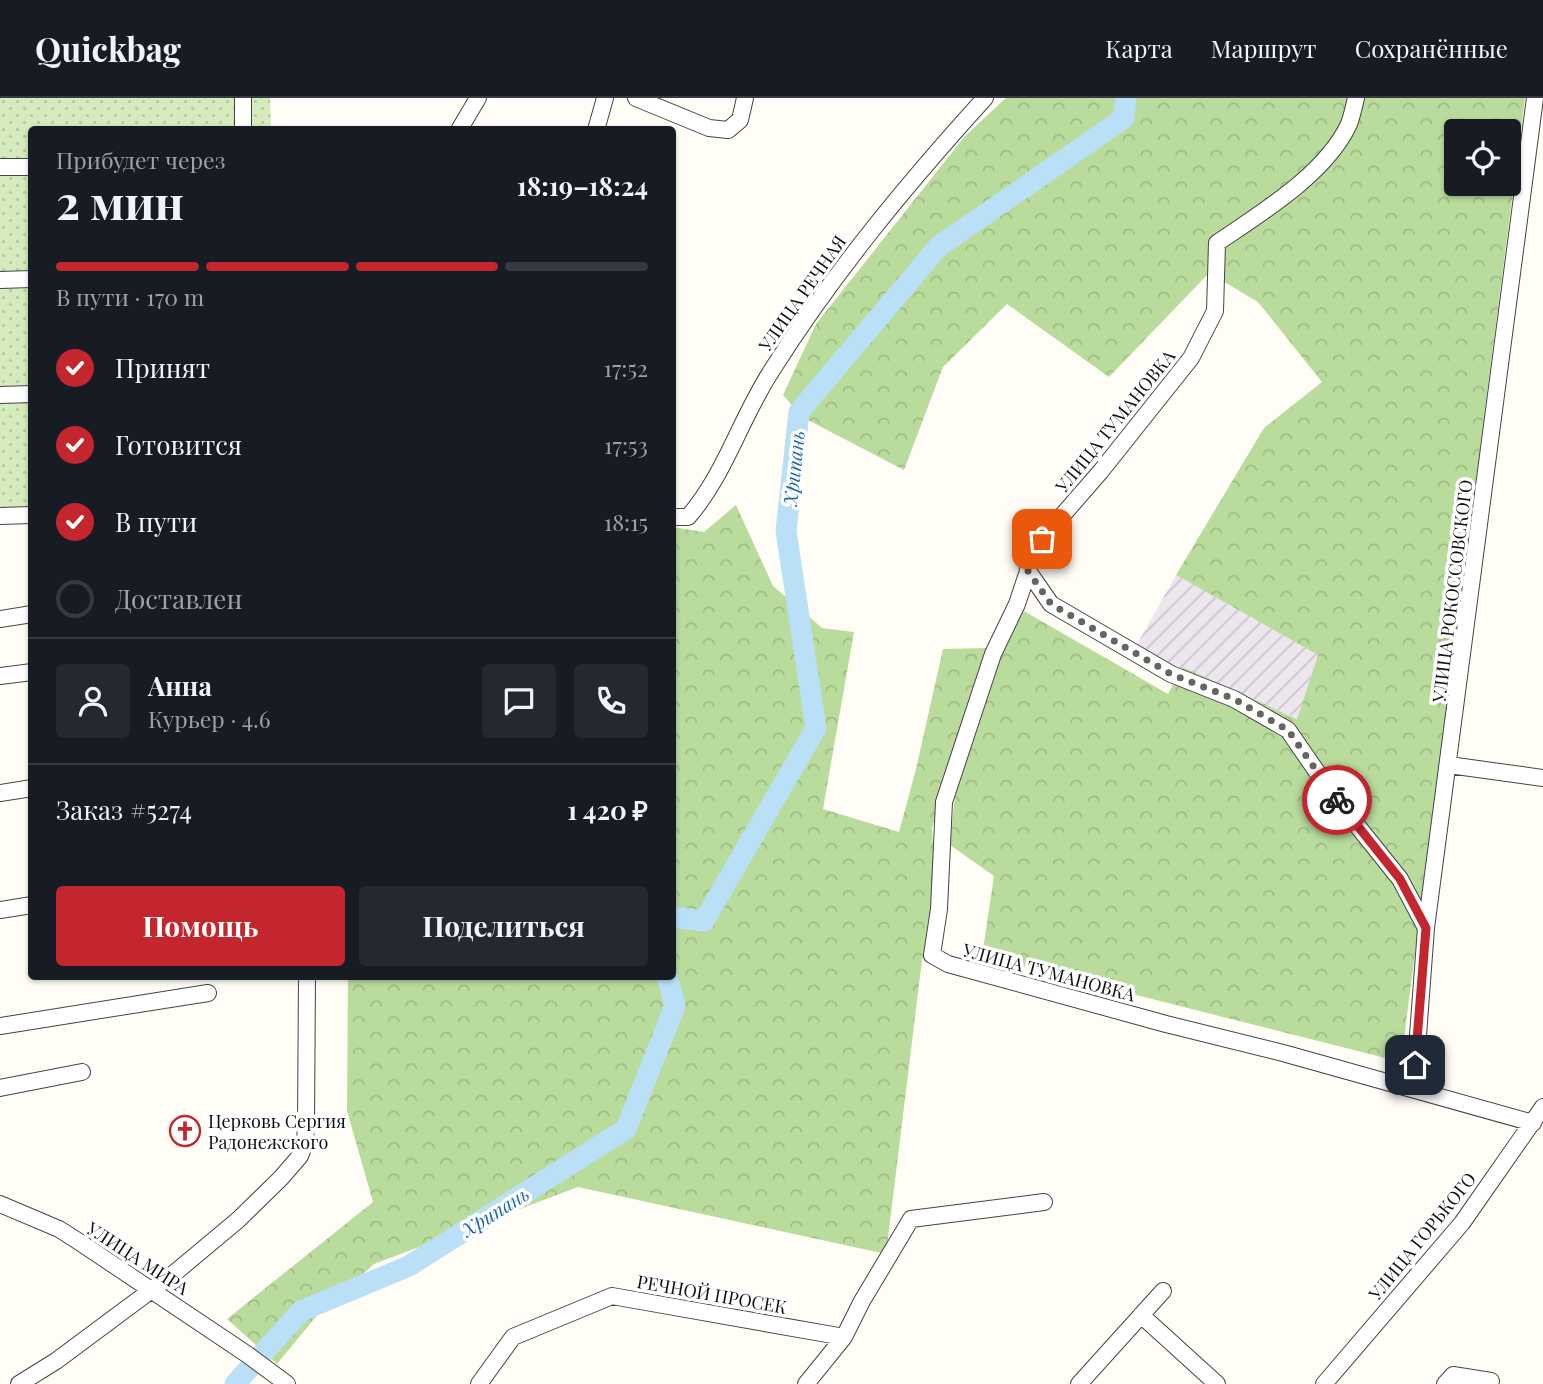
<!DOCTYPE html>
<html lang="ru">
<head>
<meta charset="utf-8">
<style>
	:root { --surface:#171b24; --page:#242831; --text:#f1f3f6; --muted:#9ea1a6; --line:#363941; --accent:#c4262e }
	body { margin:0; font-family:"Playfair Display",serif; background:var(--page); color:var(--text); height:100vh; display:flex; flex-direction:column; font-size:26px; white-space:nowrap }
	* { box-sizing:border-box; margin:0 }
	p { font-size:23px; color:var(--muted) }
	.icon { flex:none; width:38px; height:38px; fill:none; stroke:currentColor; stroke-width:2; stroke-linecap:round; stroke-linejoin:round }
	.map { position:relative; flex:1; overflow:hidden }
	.details { position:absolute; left:28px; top:28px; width:648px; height:854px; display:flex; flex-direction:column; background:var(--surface); border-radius:7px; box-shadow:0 2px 5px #0004 }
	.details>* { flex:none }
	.controls { position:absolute; left:1444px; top:21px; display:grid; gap:14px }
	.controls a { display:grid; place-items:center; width:77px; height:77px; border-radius:7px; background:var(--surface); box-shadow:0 2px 5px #0004; font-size:35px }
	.pin { position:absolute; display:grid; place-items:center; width:60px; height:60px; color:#fff; margin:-30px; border-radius:14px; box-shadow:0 4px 10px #0006 }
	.courier { position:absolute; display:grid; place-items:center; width:70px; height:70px; margin:-35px; border:5px solid #c4262e; border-radius:50%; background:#fff; color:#222; box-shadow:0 2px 9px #0007 }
	.overview em { font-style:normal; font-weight:700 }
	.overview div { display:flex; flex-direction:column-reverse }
	.overview { display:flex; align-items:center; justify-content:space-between; height:119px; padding:0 28px }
	h1 { font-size:46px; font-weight:700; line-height:52px }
	.bar { display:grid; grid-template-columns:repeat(4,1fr); gap:10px 7px; align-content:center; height:84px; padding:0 28px }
	.bar i { height:9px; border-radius:5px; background:var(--line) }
	.bar .current { background:var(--accent) }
	.bar p { grid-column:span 4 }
	.line { display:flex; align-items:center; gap:18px; padding:0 28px; border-top:2px solid var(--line) }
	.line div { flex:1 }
	.round { display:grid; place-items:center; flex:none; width:74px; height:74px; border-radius:7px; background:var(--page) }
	ol { padding:0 28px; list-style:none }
	li { display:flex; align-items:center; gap:21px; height:77px }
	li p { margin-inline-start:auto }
	li .icon { padding:7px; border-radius:50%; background:var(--accent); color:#fff; stroke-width:4 }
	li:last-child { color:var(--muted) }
	li i { width:38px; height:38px; border:4px solid var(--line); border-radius:50% }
	.cta { display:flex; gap:14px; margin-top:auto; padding:14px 28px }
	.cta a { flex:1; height:80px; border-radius:7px; background:var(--accent); color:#fff; font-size:28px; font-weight:700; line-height:80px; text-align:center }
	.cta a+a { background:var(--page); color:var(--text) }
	header { display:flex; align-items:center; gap:42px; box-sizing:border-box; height:98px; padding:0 35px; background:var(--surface); border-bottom:2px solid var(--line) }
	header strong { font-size:33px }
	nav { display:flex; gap:38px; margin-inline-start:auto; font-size:24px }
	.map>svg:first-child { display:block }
	.industrial { fill:url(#industrial-furrows) }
	.forest { fill:url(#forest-crowns); fill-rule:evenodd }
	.garden { fill:url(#garden-dots) }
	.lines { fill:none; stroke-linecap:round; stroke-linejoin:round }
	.river { stroke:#b9e0f7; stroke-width:21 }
	.minor-casing { stroke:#444; stroke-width:18 }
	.minor { stroke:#fff; stroke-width:16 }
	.done { stroke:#646461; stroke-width:7; stroke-dasharray:0 12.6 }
	.route { stroke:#c4262e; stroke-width:9 }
	.labels { text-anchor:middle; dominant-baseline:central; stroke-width:7; stroke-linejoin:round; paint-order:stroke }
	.street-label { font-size:18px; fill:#111; stroke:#fff }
	.poi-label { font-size:18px; fill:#111; stroke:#fff; text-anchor:start }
	.water-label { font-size:19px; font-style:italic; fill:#1768a6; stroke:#fff }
</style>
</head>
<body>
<header>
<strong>Quickbag</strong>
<nav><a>Карта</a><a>Маршрут</a><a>Сохранённые</a></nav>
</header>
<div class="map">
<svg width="1543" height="1286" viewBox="0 0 1543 1286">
	<defs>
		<pattern id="industrial-furrows" width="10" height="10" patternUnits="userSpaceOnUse" patternTransform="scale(1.75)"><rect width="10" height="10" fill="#eee6ef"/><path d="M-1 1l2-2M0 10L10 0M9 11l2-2" fill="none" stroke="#cbc4cc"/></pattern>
		<pattern id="forest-crowns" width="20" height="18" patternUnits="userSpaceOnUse" patternTransform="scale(1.75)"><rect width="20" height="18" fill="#b9dc9c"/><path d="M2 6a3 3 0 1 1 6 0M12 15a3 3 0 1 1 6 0" fill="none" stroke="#9ebc85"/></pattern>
		<pattern id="garden-dots" width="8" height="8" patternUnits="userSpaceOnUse" patternTransform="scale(1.75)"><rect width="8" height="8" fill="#d5ebbd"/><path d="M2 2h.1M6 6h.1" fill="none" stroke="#b6c8a1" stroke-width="1.8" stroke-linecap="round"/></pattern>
	</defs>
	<rect width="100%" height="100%" fill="#fffdf5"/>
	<path class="industrial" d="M 1176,477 L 1318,557 L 1298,621 L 1135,550 Z"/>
	<path class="forest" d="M 1006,0 L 1525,0 L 1401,964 L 982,858 L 994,778 L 950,747 L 956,686 L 997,563 L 1024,513 L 1168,596 L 1183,569 L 1297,621 L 1318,557 L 1176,477 L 1264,330 L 1322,284 L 1258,204 L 1209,175 L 1109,279 L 1007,206 L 943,269 L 904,372 L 802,319 L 783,297 L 816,226 L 965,38 ZM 1456,33 L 1508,33 L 1508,86 L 1456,86 Z
		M 736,407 L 773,488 L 822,530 L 854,534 L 823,711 L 899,734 L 916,671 L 943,551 L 989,550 L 932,730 L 935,796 L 932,832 L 922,862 L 886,1156 L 578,1089 L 374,1166 L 319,1215 L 277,1266 L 227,1221 L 373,1104 L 347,1013 L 348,879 L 672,878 L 672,429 L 704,434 Z"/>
	<path class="garden" d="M 0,0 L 270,0 L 271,31 L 32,32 L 31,412 L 0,414 Z"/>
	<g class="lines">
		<path class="river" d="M 672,819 L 704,823 L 816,630 L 786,433 L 799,314 L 938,149 L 1124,20 L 1126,0
			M 235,1286 L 301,1213 L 409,1168 L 626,1031 L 675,908 L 667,878"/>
		<g class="minor-casing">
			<path id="minor" d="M 636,0 L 709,30 L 728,32 L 740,22 L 745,0
				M 1356,0 C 1354,8 1352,18 1349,26 C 1326,76 1261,115 1217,145 L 1215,213 L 1191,260 L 1101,373 L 1027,458 L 1028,473 L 1017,506 L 993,556 L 944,704 L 939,811 L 932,857 L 948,866 L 1166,926 L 1283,955 L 1533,1025
				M 243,32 L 243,0
				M 459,32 L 478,0
				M 596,32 L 605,0
				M 0,69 L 32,69
				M 0,182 L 32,181
				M 0,297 L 32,296
				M 0,418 L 32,417
				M 672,419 L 688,419 C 725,377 741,319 772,272 C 834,174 907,86 985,0
				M 1028,473 L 1051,506 L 1171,576 L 1234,601 L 1288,632 L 1335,700 L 1400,781 L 1426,830
				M 0,521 L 32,516
				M 0,578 L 32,574
				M 1449,667 L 1543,680
				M 0,695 L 32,690
				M 0,812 L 32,807
				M 0,928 L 208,895
				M 0,990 L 82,974
				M 1414,991 L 1426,830 L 1535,0
				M 0,1106 L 59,1131 L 81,1145 L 248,1257 L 287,1286
				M 1141,1217 L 1217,1286
				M 19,1286 L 56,1263 L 177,1173 L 238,1122 L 281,1080 L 300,1058 L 305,1045 L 306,1026 L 307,878
				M 479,1286 L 513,1239 L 612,1198 L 844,1239
				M 806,1286 L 844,1239 L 862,1203 L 911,1121 L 1044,1104
				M 1079,1286 L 1163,1193
				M 1324,1286 L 1462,1125 L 1543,1009
				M 1445,1286 L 1453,1277 L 1491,1283"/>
		</g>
		<use href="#minor" class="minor"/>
	</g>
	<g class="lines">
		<path class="done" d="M 1042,441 L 1027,458 L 1028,473 L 1051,506 L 1171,576 L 1234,601 L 1288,632 L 1337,702"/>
		<path class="route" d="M 1337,702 L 1400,781 L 1426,830 L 1415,967"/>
	</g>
	<defs>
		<g id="church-ring" transform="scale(1.575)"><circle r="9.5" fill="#fff" stroke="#c4262e" stroke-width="1.5"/><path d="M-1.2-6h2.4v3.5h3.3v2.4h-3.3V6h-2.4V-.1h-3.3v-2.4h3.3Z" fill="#c4262e"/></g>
	</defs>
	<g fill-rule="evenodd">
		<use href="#church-ring" x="185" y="1033"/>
	</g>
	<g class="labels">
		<g class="street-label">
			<text transform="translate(802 195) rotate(-55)">УЛИЦА РЕЧНАЯ</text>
			<text transform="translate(1115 323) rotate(-51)">УЛИЦА ТУМАНОВКА</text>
			<text transform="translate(1452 493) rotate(-83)">УЛИЦА РОКОССОВСКОГО</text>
			<text transform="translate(1049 874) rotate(15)">УЛИЦА ТУМАНОВКА</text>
			<text transform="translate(1422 1138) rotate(-51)">УЛИЦА ГОРЬКОГО</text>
			<text transform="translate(138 1160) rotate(33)">УЛИЦА МИРА</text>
			<text transform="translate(712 1196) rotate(10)">РЕЧНОЙ ПРОСЕК</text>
		</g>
		<g class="poi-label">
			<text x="208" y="1023">Церковь Сергия<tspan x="208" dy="21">Радонежского</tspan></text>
		</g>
		<g class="water-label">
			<text transform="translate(793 370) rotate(-84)">Хрипань</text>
			<text transform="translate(495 1113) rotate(-32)">Хрипань</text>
		</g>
	</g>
</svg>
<div class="controls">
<a><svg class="icon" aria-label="locate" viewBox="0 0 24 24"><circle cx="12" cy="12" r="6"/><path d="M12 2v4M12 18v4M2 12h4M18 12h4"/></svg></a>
</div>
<div class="pin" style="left:1042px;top:441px;background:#ea580c"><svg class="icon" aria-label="bag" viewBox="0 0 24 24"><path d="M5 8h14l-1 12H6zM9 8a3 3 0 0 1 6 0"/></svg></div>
<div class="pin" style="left:1415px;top:967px;background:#1f2937"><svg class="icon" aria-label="home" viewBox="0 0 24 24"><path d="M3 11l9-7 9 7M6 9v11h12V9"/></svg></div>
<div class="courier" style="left:1337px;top:702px"><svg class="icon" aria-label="bike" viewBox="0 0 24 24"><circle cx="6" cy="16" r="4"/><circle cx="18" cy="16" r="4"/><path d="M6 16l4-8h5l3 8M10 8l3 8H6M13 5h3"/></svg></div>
<section class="details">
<div class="overview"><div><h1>2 мин</h1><p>Прибудет через</p></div><em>18:19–18:24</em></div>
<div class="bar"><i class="current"></i><i class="current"></i><i class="current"></i><i></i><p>В пути · 170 m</p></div>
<ol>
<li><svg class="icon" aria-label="check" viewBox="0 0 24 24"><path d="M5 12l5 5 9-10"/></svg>Принят<p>17:52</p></li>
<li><svg class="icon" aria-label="check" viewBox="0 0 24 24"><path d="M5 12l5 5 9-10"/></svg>Готовится<p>17:53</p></li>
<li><svg class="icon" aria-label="check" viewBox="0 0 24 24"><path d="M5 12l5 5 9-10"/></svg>В пути<p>18:15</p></li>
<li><i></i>Доставлен</li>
</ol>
<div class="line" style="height:126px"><a class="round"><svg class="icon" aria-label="person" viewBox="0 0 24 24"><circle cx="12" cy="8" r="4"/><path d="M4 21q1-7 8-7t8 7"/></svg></a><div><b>Анна</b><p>Курьер · 4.6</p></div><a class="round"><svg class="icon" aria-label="chat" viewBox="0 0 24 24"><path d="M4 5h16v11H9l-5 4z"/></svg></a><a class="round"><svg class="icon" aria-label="phone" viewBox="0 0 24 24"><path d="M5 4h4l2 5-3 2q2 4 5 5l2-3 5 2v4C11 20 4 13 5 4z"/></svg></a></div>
<div class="line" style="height:91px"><div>Заказ #5274</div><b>1 420 ₽</b></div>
<div class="cta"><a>Помощь</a><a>Поделиться</a></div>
</section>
</div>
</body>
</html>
